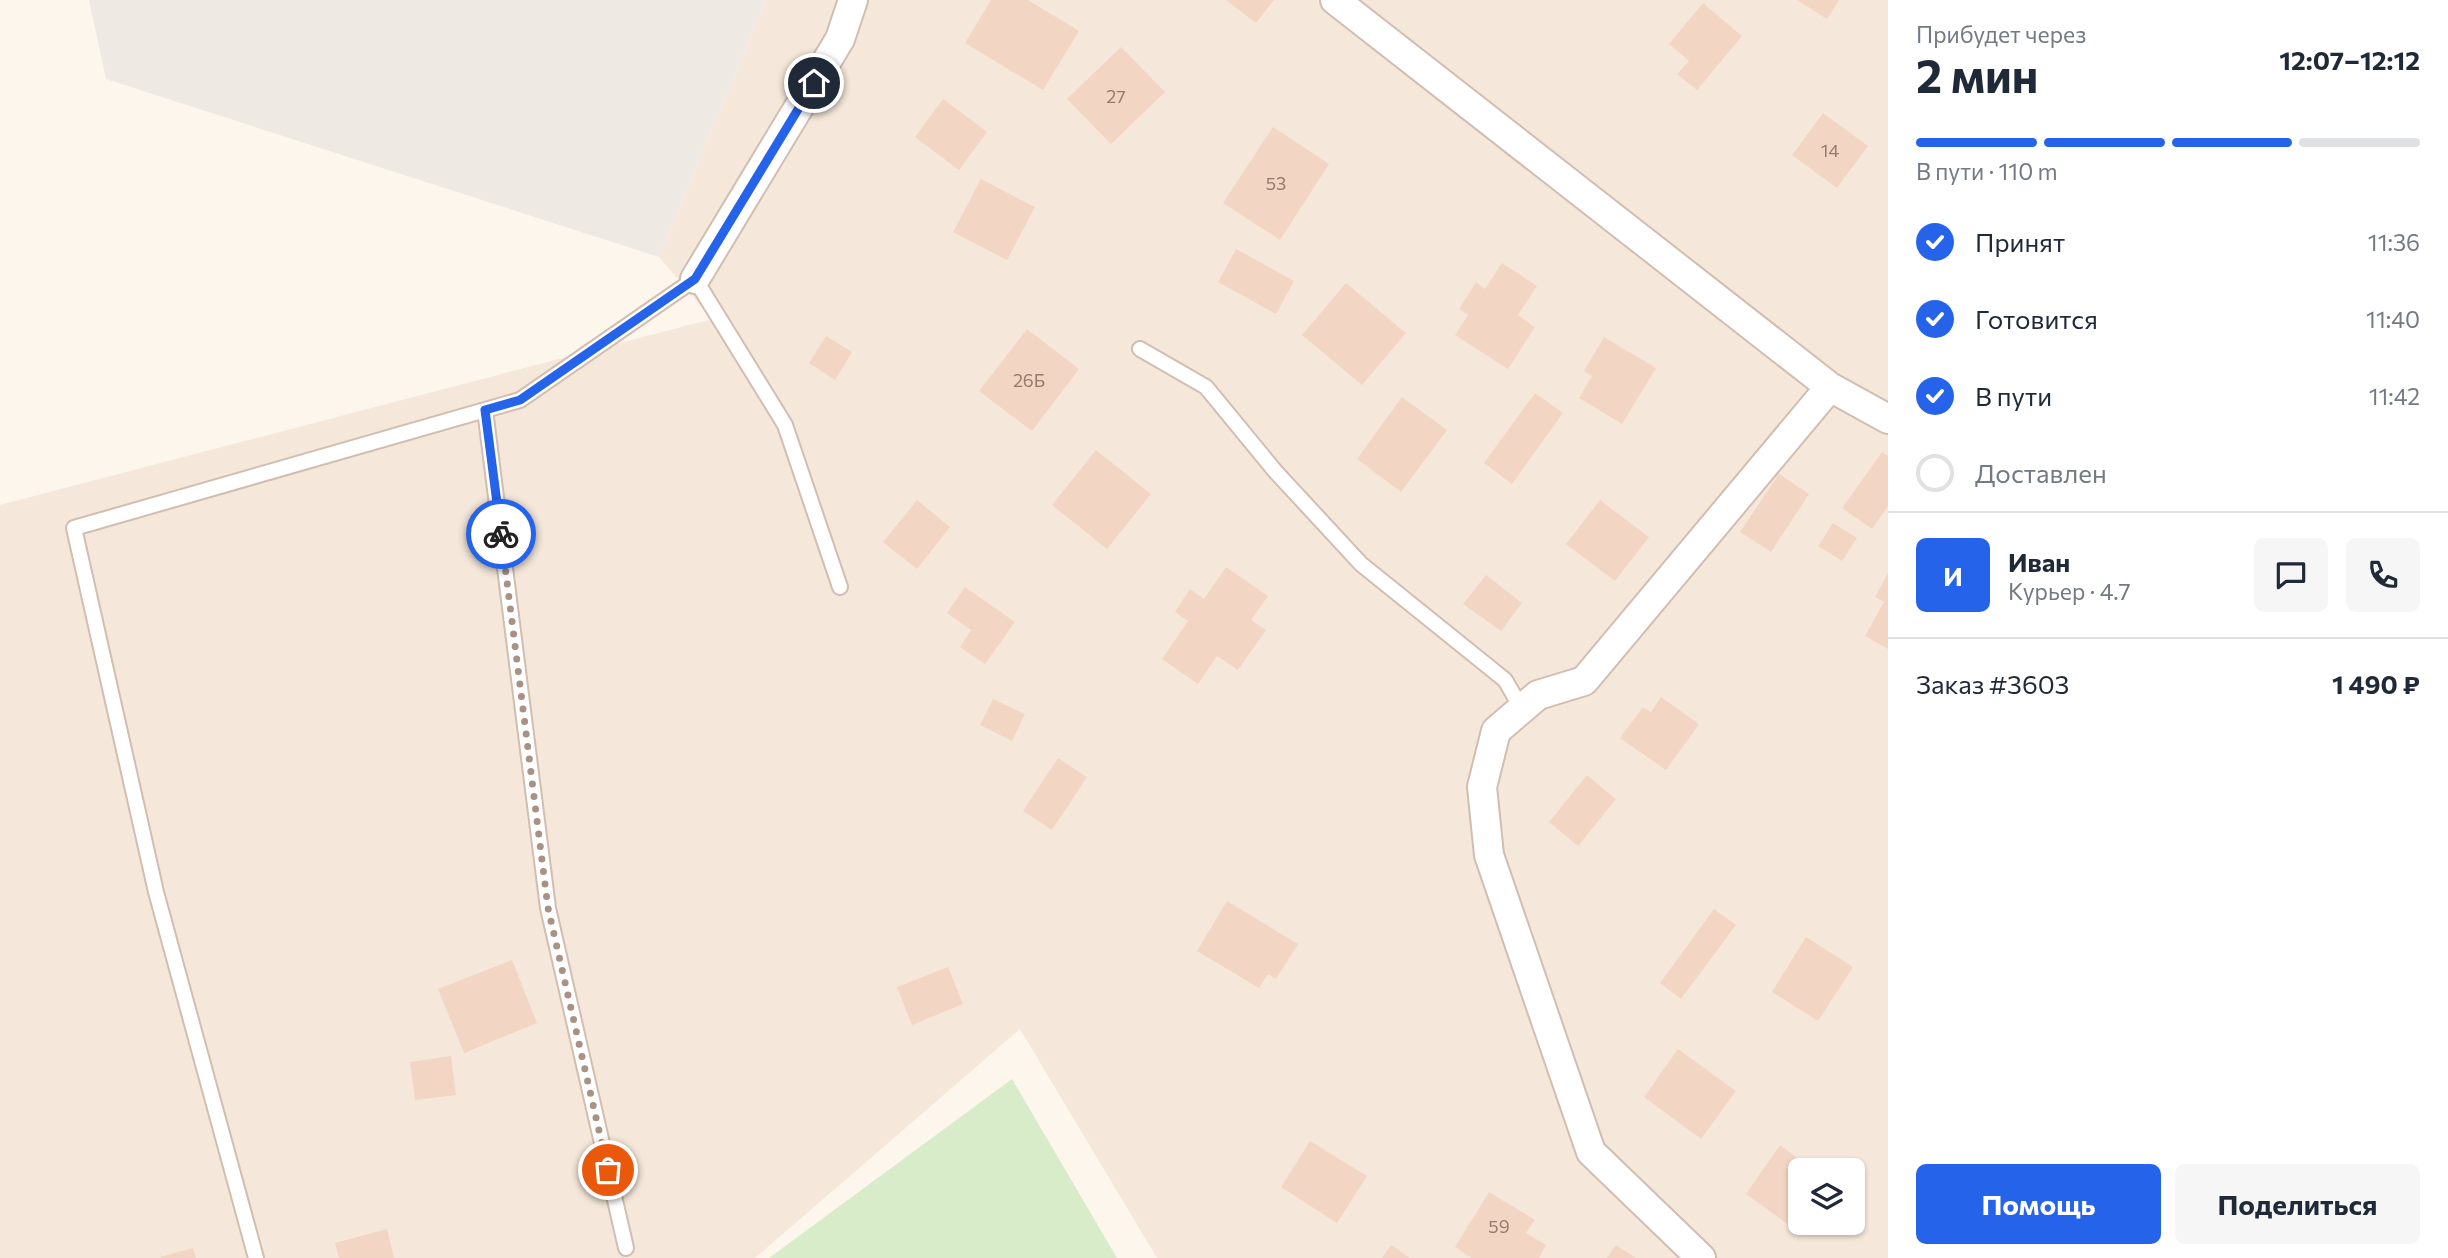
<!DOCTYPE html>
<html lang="ru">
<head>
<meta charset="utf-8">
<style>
	:root { --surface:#fff; --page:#f6f6f7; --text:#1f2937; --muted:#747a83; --line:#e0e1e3; --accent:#2563eb }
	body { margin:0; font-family:Commissioner,sans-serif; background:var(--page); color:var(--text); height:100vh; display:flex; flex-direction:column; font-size:26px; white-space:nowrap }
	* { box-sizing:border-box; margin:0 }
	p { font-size:23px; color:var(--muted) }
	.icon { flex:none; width:38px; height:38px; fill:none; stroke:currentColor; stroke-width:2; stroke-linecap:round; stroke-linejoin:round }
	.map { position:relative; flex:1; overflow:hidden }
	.panel { display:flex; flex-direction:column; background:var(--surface); width:560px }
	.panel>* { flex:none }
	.controls { position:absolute; left:1788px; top:1158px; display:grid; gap:14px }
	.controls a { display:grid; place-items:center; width:77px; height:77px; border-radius:10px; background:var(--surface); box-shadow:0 2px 5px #0004; font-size:35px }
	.pin { position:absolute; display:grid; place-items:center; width:60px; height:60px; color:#fff; margin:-30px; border:4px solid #fff; border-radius:50%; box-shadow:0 2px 7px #0007 }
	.courier { position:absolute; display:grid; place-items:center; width:70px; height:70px; margin:-35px; border:5px solid #2563eb; border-radius:50%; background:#fff; color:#222; box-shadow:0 2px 9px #0007 }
	.head em { font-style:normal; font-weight:700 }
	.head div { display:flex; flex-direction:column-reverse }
	.head { display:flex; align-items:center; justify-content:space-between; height:119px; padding:0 28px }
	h1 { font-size:46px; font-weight:700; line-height:52px }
	.bar { display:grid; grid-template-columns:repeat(4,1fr); gap:10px 7px; align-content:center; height:84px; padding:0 28px }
	.bar i { height:9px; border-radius:5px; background:var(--line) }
	.bar .active { background:var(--accent) }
	.bar p { grid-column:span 4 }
	.line { display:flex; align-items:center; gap:18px; padding:0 28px; border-top:2px solid var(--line) }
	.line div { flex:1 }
	.round { display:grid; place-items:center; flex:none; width:74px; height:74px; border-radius:10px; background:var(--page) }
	ol { padding:0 28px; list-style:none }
	li { display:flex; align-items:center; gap:21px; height:77px }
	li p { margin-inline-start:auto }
	li .icon { padding:7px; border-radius:50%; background:var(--accent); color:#fff; stroke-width:4 }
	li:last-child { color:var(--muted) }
	li i { width:38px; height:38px; border:4px solid var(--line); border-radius:50% }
	.button { display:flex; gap:14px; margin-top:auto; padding:14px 28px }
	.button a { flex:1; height:80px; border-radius:10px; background:var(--accent); color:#fff; font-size:28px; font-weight:700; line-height:80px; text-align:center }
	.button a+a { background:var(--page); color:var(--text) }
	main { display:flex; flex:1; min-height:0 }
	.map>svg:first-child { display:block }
	.residential { fill:#f5e8da; fill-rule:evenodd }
	.industrial { fill:#efe9e4 }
	.green { fill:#d8ecc9 }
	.building { fill:#f3d5c3 }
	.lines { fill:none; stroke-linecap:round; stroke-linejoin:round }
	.service-casing { stroke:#d1beb0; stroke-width:18 }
	.minor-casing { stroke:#d1beb0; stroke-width:32 }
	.service { stroke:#fff; stroke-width:14 }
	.minor { stroke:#fff; stroke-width:28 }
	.done { stroke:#a89285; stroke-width:7; stroke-dasharray:0 12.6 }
	.route { stroke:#2563eb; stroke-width:9 }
	.labels { text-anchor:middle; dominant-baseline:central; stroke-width:5; stroke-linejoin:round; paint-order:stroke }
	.number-label { font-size:18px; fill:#987a6a }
</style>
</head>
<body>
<main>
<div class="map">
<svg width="1888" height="1258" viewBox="0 0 1888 1258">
	<rect width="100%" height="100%" fill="#fdf6ec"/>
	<path class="residential" d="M 766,0 L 1888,0 L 1888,1258 L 1157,1258 L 1020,1029 L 755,1258 L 0,1258 L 0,505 L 712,319 L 659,257 ZM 1801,1171 L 1853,1171 L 1853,1223 L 1801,1223 Z"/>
	<path class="industrial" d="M 89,0 L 766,0 L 659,257 L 106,79 Z"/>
	<path class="green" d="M 1012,1079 L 1117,1258 L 769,1258 Z"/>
	<path class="building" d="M 991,0 L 1028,0 L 1079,31 L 1043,90 L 965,43 Z
		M 1226,0 L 1274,0 L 1256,23 Z
		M 1797,0 L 1839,0 L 1827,19 Z
		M 1703,3 L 1742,36 L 1697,90 L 1677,74 L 1689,61 L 1669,44 Z
		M 1121,47 L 1165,92 L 1111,144 L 1067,99 Z
		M 943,99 L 987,132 L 959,170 L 915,137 Z
		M 1823,113 L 1868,146 L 1837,188 L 1792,155 Z
		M 1273,127 L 1329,164 L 1280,240 L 1223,203 Z
		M 981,179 L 1035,207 L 1007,260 L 953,232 Z
		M 1236,249 L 1294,281 L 1276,314 L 1218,282 Z
		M 1502,263 L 1537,286 L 1518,315 L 1535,327 L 1508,369 L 1455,335 L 1468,315 L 1459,309 L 1476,282 L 1485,289 Z
		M 1346,283 L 1406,333 L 1362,385 L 1302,335 Z
		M 1027,329 L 1079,369 L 1032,431 L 979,391 Z
		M 826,336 L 852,352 L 835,380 L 809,363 Z
		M 1604,337 L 1656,368 L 1622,424 L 1579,398 L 1592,376 L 1584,371 Z
		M 1535,393 L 1563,413 L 1512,484 L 1484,463 Z
		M 1402,397 L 1447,430 L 1401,492 L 1357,459 Z
		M 1096,450 L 1151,494 L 1107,549 L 1052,505 Z
		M 1882,452 L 1888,456 L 1888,506 L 1872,529 L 1842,508 Z
		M 1779,474 L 1809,494 L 1771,552 L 1740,532 Z
		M 917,500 L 950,527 L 917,569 L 883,542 Z
		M 1600,500 L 1649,537 L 1615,581 L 1566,544 Z
		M 1833,523 L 1857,538 L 1842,561 L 1818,546 Z
		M 1226,567 L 1268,596 L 1251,620 L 1266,630 L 1238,670 L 1217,656 L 1198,684 L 1162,659 L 1188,621 L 1175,612 L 1190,589 L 1204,599 Z
		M 1888,573 L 1888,649 L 1865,636 L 1884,602 L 1875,597 Z
		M 1486,575 L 1522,603 L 1501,631 L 1463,604 Z
		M 965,587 L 1015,622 L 985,664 L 960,647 L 971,630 L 947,613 Z
		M 1661,697 L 1699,724 L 1666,770 L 1620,738 L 1643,707 L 1651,712 Z
		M 993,699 L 1025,714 L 1012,741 L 980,725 Z
		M 1058,758 L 1087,777 L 1052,830 L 1023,811 Z
		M 1587,775 L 1616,799 L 1578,846 L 1549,822 Z
		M 1227,901 L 1298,944 L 1276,979 L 1268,974 L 1259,988 L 1197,951 Z
		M 1714,909 L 1736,925 L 1681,999 L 1660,983 Z
		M 1806,937 L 1853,967 L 1818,1021 L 1772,992 Z
		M 512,960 L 537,1023 L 464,1053 L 438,989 Z
		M 948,967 L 963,1004 L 912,1025 L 897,987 Z
		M 1678,1049 L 1736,1091 L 1701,1139 L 1644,1097 Z
		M 451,1056 L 456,1095 L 415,1100 L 410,1062 Z
		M 1310,1141 L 1367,1176 L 1337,1223 L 1281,1187 Z
		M 1780,1145 L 1815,1171 L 1801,1171 L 1801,1223 L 1812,1223 L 1803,1235 L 1746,1194 Z
		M 1489,1192 L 1535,1220 L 1526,1233 L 1546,1245 L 1539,1258 L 1472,1258 L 1455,1247 Z
		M 387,1229 L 394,1258 L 339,1258 L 335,1243 Z
		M 1391,1245 L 1410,1258 L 1382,1258 Z
		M 1616,1245 L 1636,1258 L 1607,1258 Z
		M 193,1248 L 196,1258 L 161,1258 L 160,1257 Z"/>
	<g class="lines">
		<g class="service-casing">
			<path id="service" d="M 1140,349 L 1206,387 L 1275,471 L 1361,564 L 1505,680 L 1522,709
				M 485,410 L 548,908 L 626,1248
				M 256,1258 L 156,892 L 74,528 L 520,400 L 695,279 L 785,425 L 840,587"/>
		</g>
		<g class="minor-casing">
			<path id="minor" d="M 1335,0 L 1830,387 L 1888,419
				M 695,279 L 840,39 L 853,0
				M 1701,1258 L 1591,1152 L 1489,855 L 1482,787 L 1496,731 L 1538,695 L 1584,681 L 1830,387"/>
		</g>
		<use href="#service" class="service"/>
		<use href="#minor" class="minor"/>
	</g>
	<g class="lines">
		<path class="done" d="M 501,534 L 548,908 L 608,1170"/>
		<path class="route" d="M 501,534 L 485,410 L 520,400 L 695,279 L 814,83"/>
	</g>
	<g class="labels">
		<g class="number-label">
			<text x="1116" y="96">27</text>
			<text x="1830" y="150">14</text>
			<text x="1276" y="183">53</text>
			<text x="1029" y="380">26Б</text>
			<text x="1499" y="1226">59</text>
		</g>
	</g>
</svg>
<div class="controls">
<a><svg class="icon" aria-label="layers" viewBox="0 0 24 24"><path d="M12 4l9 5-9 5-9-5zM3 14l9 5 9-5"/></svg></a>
</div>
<div class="pin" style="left:608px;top:1170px;background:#ea580c"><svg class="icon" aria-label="bag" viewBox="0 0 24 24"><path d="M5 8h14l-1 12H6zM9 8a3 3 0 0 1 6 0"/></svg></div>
<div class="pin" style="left:814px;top:83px;background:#1f2937"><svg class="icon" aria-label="home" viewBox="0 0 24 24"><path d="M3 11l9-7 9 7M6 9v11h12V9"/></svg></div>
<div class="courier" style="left:501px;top:534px"><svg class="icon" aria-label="bike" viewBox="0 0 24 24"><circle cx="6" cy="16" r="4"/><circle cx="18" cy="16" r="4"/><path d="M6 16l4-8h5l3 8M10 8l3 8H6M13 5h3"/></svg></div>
</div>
<section class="panel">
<div class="head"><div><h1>2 мин</h1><p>Прибудет через</p></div><em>12:07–12:12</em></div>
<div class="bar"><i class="active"></i><i class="active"></i><i class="active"></i><i></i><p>В пути · 110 m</p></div>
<ol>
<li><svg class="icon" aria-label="check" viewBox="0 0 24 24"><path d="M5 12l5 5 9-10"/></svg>Принят<p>11:36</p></li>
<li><svg class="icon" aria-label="check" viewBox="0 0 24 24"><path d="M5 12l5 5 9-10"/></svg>Готовится<p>11:40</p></li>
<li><svg class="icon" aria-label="check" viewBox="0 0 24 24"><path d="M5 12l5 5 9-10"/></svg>В пути<p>11:42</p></li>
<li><i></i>Доставлен</li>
</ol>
<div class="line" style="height:126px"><b class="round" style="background:var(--accent);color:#fff">И</b><div><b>Иван</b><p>Курьер · 4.7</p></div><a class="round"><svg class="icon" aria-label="chat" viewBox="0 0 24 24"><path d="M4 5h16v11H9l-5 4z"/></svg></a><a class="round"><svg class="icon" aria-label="phone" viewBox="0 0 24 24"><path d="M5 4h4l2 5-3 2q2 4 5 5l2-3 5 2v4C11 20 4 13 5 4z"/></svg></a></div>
<div class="line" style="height:91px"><div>Заказ #3603</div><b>1 490 ₽</b></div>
<div class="button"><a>Помощь</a><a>Поделиться</a></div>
</section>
</main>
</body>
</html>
